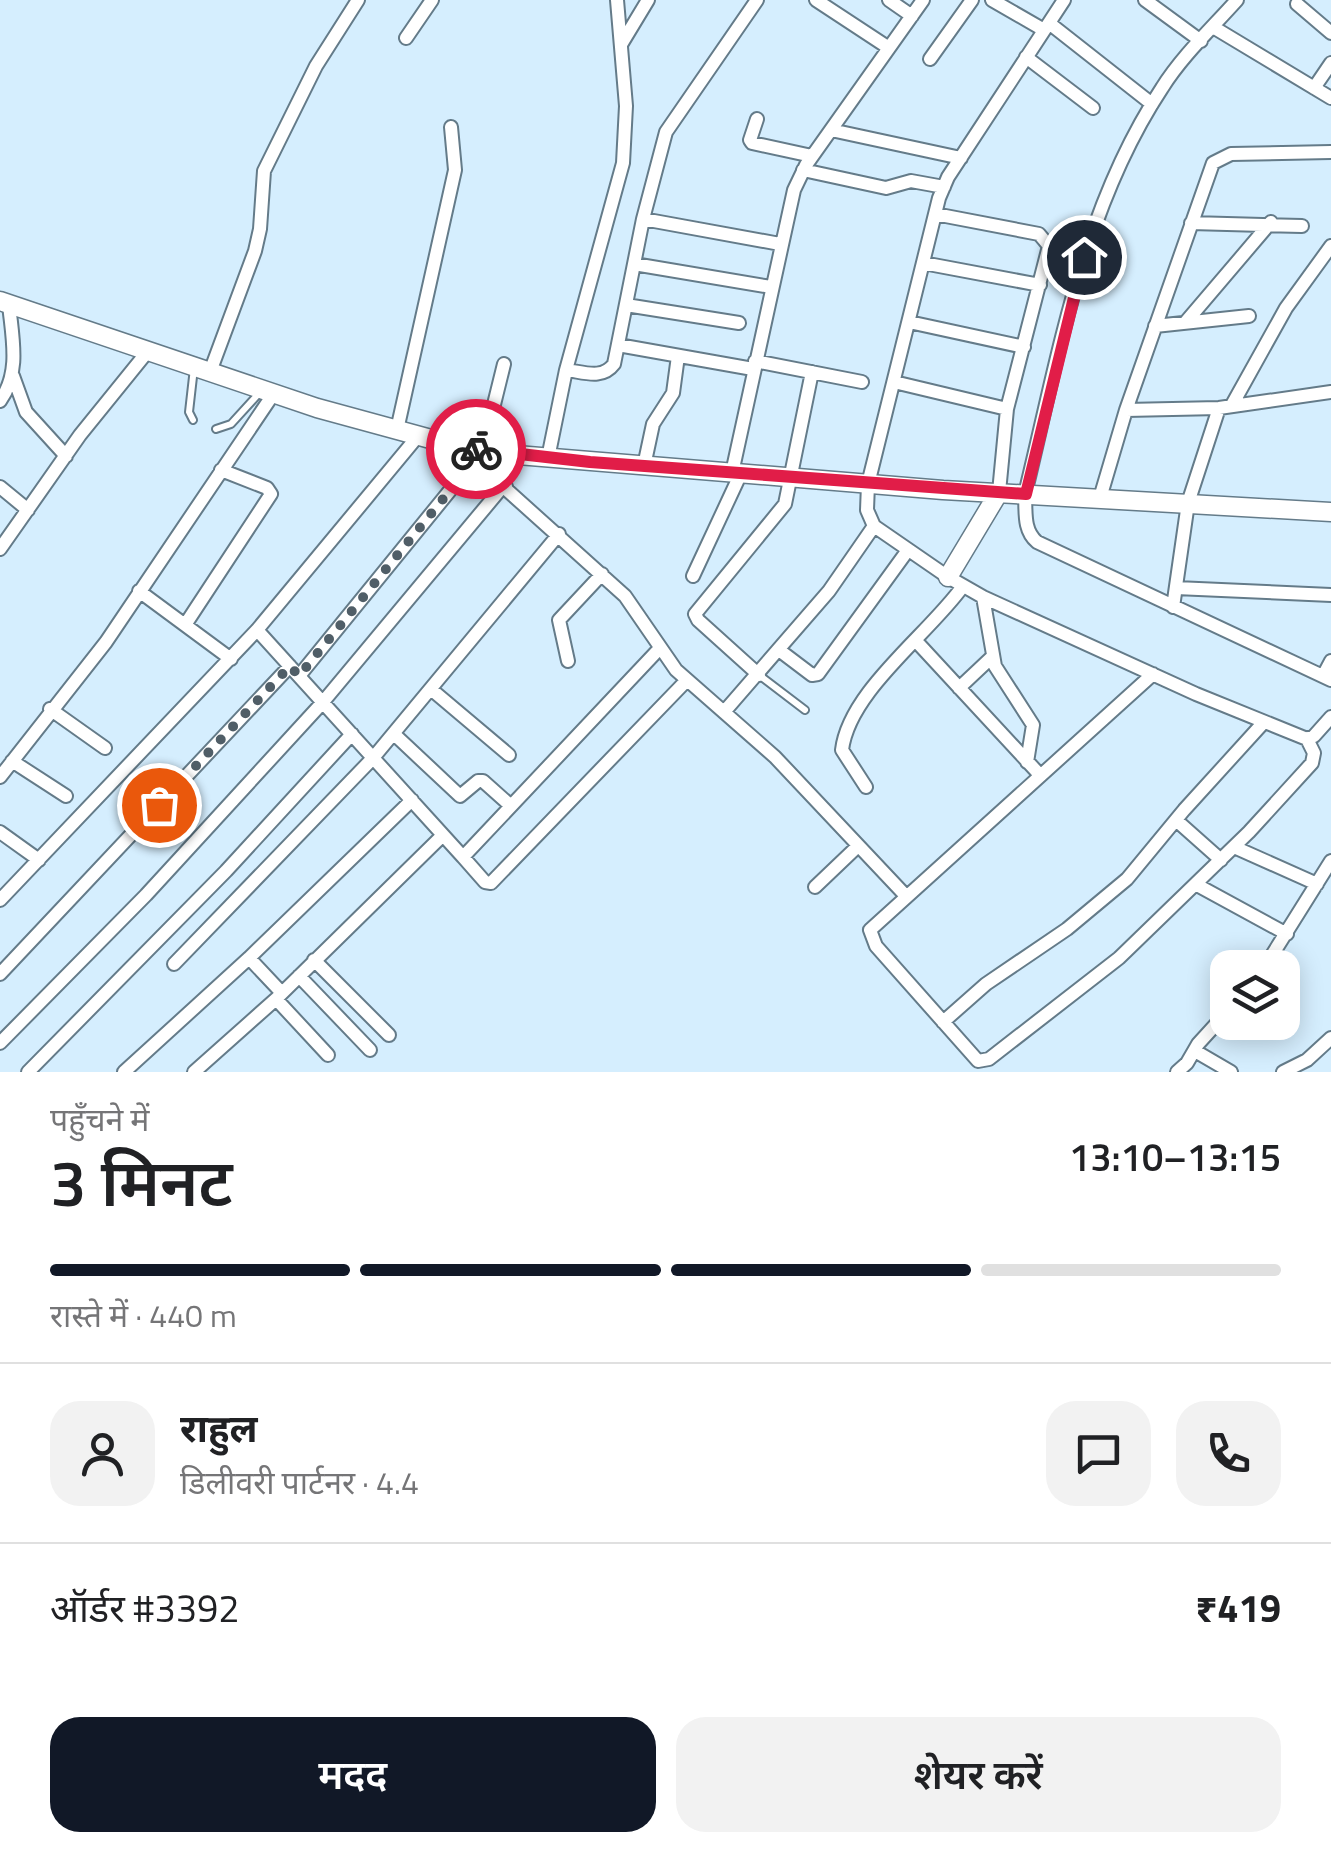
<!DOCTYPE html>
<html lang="hi">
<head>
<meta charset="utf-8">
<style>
	:root { --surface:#fff; --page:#f2f2f2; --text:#202124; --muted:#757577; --line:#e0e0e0; --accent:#111827 }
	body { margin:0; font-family:"Titillium Web","Noto Sans Devanagari",sans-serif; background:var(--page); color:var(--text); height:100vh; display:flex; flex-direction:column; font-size:38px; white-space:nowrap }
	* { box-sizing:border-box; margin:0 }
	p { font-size:32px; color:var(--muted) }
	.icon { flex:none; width:55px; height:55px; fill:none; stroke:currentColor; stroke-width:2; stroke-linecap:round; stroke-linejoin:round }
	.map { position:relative; height:1072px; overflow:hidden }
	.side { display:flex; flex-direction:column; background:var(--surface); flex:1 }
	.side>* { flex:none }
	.fabs { position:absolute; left:1210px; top:950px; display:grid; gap:20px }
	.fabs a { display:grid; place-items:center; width:90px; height:90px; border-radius:20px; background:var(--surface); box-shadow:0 5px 25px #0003; font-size:50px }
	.pin { position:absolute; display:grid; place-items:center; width:85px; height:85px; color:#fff; margin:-42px; border:5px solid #fff; border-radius:50%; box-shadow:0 2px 10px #0007 }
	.courier { position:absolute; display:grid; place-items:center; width:100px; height:100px; margin:-50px; border:8px solid #e11d48; border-radius:50%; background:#fff; color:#222; box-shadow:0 2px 12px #0007 }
	.overview em { font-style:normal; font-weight:600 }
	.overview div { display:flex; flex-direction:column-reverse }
	.overview { display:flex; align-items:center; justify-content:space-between; height:170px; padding:0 50px }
	h1 { font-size:65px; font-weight:600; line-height:75px }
	.bar { display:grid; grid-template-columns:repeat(4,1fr); gap:15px 10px; align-content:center; height:120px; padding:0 50px }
	.bar i { height:12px; border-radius:8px; background:var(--line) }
	.bar .selected { background:var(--accent) }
	.bar p { grid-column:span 4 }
	.line { display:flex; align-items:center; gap:25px; padding:0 50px; border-top:2px solid var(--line) }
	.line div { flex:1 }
	.round { display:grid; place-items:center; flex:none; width:105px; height:105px; border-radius:30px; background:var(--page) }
	.primary-button { display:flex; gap:20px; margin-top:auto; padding:20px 50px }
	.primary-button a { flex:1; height:115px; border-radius:30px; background:var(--accent); color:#fff; font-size:40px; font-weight:600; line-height:115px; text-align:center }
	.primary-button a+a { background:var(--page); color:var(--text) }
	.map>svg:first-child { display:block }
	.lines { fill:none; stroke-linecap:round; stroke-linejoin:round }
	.service-casing { stroke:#647b89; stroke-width:10 }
	.minor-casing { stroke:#647b89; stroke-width:16 }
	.secondary-casing { stroke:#647b89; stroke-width:21 }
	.service { stroke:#fff; stroke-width:6 }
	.minor { stroke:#fff; stroke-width:12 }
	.secondary { stroke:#fff; stroke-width:18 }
	.done { stroke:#505e67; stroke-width:10; stroke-dasharray:0 18 }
	.route { stroke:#e11d48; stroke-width:12 }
</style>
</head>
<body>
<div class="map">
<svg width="1331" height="1072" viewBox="0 0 1331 1072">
	<rect width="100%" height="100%" fill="#d5eefe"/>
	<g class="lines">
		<g class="service-casing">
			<path id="service" d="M 193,420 L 189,412 L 194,368
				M 216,429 L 231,424 L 262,390
				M 759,675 L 805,710"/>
		</g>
		<g class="minor-casing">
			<path id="minor" d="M 816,0 L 889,48
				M 889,0 L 912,16
				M 992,0 L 1044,30
				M 1064,0 L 948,177 L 939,198 L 868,484 L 867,510 L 874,526 L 948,577 L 983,597 L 1196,694 L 1307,739 L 1314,736 L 1331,717
				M 1145,0 L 1201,41
				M 1237,0 C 1212,28 1182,56 1162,88 C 1082,209 1059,355 1025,494 C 1026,512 1023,530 1037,542 L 1331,680
				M 1297,4 L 1331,33
				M 1049,23 L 1152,104
				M 1213,27 L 1331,98
				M 406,38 L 432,0
				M 622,43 L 648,0
				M 1026,57 L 1093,108
				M 930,59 L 972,0
				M 1314,88 L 1331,63
				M 757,119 L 750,140 L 752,143 L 812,156
				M 831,130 L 961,158
				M 803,170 L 886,188 L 911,181 L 944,187
				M 935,214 L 1039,234 L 1049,246 L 1007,409 L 999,492
				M 643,219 L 780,244
				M 1191,223 L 1302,226
				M 923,263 L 1040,285
				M 634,264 L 771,287
				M 626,305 L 739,323
				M 909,322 L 1024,347
				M 1185,323 L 1271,222
				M 1155,326 L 1249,316
				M 618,345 L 753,369
				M 755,361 L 862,382
				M 566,370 C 584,372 602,380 614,364 L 643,219 L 666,132 L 757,0
				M 210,372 L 255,251 L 260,229 L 264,171 L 316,66 L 358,0
				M 13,376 L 26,412 L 66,456
				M 894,382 L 1007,409
				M 0,401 C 21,372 12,337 9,304
				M 1232,405 L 1286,308 L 1331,246
				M 1126,410 L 1219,408 L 1331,392
				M 397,430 L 455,170 L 451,127
				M 483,449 L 504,364
				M 506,454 L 503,478 L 507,490 L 625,596 L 676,670 L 775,757 L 906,896
				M 548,458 L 566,370 L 623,163 L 626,106 L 617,0
				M 644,466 L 653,424 L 673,393 L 678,356
				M 732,473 L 794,190 L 806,165 L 923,0
				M 0,487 L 28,510
				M 1100,498 L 1126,410 L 1213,163 L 1231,154 L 1331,152
				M 0,549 L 80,435 L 148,351
				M 693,576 L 741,473
				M 1176,588 L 1331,595
				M 139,591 L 231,659
				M 983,597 L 995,666 L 1033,725 L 1027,762
				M 1173,607 L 1188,503 L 1219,408
				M 185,625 L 271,494 L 267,488 L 221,470
				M 257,630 L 463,857 L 660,648
				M 916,641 L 1040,775
				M 779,650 L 812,675 L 818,674 L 908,550
				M 568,661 L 559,620 L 602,574
				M 1153,674 L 870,930 L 876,946 L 978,1061 L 989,1059 L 1119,958 L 1249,832 L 1312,763 L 1314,753 L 1307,739
				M 759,675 L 698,620 L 695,614 L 785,504 L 812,372
				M 299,676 L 465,472 L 477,448
				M 1323,676 L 1331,661
				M 959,688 L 993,656
				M 432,690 L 509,755
				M 50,709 L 105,748
				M 724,712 L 829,591 L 874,526
				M 394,734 L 460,796 L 478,781 L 483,781 L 511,806
				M 12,761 L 66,796
				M 0,777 L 106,642 L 274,393
				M 866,787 L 842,750 C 849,691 929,634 963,586
				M 1176,820 L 1221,860
				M 0,832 L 39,860
				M 1234,847 L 1317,884
				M 463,857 L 485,882 L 491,883 L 687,680
				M 1197,885 L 1287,934
				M 815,887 L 858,846
				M 0,900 L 257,630 L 418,436
				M 249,958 L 282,993
				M 314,960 L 389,1035
				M 174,964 L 373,758 L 559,534
				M 1264,968 L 1331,861
				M 0,974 L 290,666
				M 299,976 L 370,1050
				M 276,999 L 328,1055
				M 943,1022 L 986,984 L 1067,929 L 1127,879 L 1184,810 L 1264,722
				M 0,1043 L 146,895 L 323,702 L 504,485
				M 1195,1051 L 1231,1072
				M 28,1072 L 226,871 L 352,734
				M 124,1072 L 249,958 L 412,800
				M 194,1072 L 276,999 L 443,835
				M 1177,1072 L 1187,1063 L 1198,1044 L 1228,1011
				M 1283,1072 L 1307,1060 L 1331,1038"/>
		</g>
		<g class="secondary-casing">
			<path id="secondary" d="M 0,301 L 317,408 L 449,444 L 506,454 L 943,490 L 1331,512
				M 948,577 L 999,492"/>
		</g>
		<use href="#service" class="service"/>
		<use href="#minor" class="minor"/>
		<use href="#secondary" class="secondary"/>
	</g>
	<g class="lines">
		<path class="done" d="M 159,805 L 290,666 L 299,676 L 465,472 L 476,449"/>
		<path class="route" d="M 476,449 L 590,462 L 1026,494 L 1084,257"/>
	</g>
</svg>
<div class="fabs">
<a><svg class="icon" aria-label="layers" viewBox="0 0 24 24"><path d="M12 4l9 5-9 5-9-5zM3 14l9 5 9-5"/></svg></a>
</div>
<div class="pin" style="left:159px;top:805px;background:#ea580c"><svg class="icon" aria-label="bag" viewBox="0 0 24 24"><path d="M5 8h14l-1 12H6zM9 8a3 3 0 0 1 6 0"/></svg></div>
<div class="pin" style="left:1084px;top:257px;background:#1f2937"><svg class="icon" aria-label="home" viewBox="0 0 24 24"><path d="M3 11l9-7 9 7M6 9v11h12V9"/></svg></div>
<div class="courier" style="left:476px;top:449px"><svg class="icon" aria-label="bike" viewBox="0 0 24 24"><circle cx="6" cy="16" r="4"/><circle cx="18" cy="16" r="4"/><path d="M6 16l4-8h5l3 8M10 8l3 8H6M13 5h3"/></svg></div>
</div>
<section class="side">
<div class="overview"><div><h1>3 मिनट</h1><p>पहुँचने में</p></div><em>13:10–13:15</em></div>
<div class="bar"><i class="selected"></i><i class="selected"></i><i class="selected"></i><i></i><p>रास्ते में · 440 m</p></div>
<div class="line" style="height:180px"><a class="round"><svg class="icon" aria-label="person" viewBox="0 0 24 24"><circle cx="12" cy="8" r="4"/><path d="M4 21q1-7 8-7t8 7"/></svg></a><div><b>राहुल</b><p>डिलीवरी पार्टनर · 4.4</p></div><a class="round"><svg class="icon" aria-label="chat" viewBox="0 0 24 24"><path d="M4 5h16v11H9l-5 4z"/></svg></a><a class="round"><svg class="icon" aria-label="phone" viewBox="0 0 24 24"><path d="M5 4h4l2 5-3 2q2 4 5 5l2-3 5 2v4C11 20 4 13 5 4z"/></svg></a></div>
<div class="line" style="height:130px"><div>ऑर्डर #3392</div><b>₹419</b></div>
<div class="primary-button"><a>मदद</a><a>शेयर करें</a></div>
</section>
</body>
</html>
